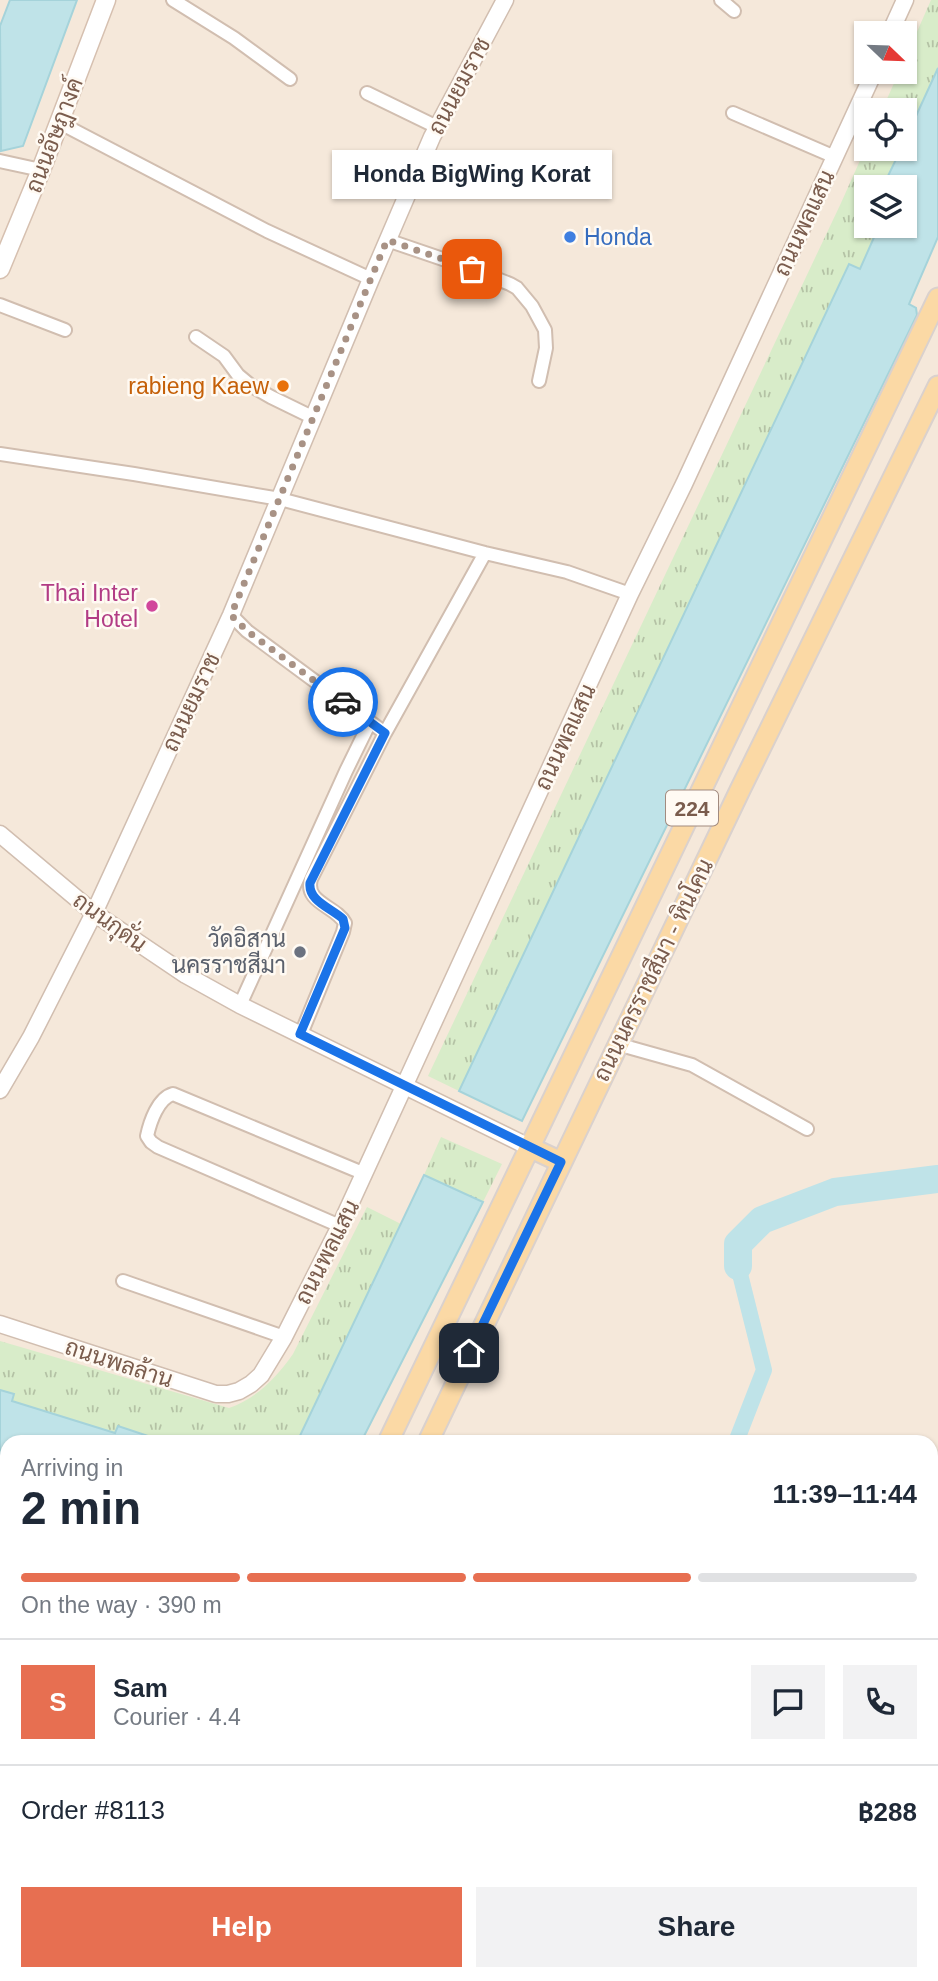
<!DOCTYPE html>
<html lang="en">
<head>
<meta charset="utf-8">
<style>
	:root { --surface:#fff; --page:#f2f2f3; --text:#1f2937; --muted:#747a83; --line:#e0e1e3; --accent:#e76f51 }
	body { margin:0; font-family:Helvetica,Sarabun,sans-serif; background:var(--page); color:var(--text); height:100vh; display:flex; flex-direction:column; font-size:26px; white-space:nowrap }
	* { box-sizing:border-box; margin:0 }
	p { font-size:23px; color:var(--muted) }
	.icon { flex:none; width:38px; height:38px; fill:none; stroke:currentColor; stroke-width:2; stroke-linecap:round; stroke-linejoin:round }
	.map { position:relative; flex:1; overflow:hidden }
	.side { position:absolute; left:0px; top:1435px; width:938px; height:546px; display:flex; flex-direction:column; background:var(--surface); border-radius:21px 21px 0 0; box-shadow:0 2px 5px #0004 }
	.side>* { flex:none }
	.needle { width:46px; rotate:113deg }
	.buttons { position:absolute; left:854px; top:21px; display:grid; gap:14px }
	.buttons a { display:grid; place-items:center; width:63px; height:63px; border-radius:0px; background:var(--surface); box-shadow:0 2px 5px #0004; font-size:35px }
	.pin { position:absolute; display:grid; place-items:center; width:60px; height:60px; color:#fff; margin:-30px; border-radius:14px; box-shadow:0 4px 10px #0006 }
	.courier { position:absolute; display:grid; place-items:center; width:70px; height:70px; margin:-35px; border:5px solid #1a73e8; border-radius:50%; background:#fff; color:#222; box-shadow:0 2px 9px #0007 }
	.bubble { position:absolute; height:49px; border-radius:0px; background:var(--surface); box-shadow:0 2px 5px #0004; font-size:23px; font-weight:600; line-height:49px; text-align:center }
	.head em { font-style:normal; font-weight:600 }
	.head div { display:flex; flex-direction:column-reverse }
	.head { display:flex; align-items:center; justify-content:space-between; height:119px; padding:0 21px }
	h1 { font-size:46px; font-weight:600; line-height:52px }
	.bar { display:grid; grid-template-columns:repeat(4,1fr); gap:10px 7px; align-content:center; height:84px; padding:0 21px }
	.bar i { height:9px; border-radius:5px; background:var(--line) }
	.bar .current { background:var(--accent) }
	.bar p { grid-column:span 4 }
	.line { display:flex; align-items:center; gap:18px; padding:0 21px; border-top:2px solid var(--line) }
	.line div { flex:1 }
	.round { display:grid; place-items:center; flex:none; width:74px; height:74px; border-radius:0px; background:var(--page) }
	.primary-button { display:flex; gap:14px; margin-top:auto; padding:14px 21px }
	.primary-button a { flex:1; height:80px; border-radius:0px; background:var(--accent); color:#fff; font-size:28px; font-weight:600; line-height:80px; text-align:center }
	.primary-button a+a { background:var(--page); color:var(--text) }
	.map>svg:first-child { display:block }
	.residential { fill:#f5e8da; fill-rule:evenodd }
	.education { fill:#f3e8fa }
	.park { fill:url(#park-tufts) }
	.water { fill:#bfe3e8; stroke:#a5d3da; stroke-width:2 }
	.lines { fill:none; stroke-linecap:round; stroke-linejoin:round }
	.canal { stroke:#bfe3e8; stroke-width:16 }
	.river { stroke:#bfe3e8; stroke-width:28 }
	.minor-casing { stroke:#d1beb0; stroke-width:16 }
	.tertiary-casing { stroke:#d1beb0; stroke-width:19 }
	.secondary-casing { stroke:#d6c0b0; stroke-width:21 }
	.primary-casing { stroke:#dad1cd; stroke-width:23 }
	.minor { stroke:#fff; stroke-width:12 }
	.tertiary { stroke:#fff; stroke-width:16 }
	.secondary { stroke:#fff; stroke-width:18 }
	.primary { stroke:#fbd9a5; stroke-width:19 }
	.done { stroke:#a89285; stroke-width:7; stroke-dasharray:0 12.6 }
	.route { stroke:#1a73e8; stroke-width:9 }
	.shop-dot { fill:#3f7fe0; stroke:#fffaf3; stroke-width:2.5 }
	.food-dot { fill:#e8710a; stroke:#fffaf3; stroke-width:2.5 }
	.hotel-dot { fill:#d1479c; stroke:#fffaf3; stroke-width:2.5 }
	.worship-dot { fill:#6b7280; stroke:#fffaf3; stroke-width:2.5 }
	.labels { text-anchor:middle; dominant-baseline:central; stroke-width:5; stroke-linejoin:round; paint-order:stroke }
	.shield { fill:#fffaf3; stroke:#a28b7f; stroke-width:2 }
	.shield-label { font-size:21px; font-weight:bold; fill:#7a5c4d }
	.street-label { font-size:23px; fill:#7a5c4d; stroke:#fffaf3 }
	.shop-label { font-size:23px; fill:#366cbe; stroke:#fffaf3; text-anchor:start }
	.food-label { font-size:23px; fill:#c56008; stroke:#fffaf3; text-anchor:end }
	.hotel-label { font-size:23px; fill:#b23c85; stroke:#fffaf3; text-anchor:end }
	.worship-label { font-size:23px; fill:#5b616d; stroke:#fffaf3; text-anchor:end }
</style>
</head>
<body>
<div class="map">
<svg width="938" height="1981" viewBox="0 0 938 1981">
	<defs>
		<pattern id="park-tufts" width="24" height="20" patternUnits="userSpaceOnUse" patternTransform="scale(1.75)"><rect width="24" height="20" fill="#d8ecc9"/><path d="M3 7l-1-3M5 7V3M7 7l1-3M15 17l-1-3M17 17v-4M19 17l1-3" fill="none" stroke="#b4c2a5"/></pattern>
	</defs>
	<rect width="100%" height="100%" fill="#fdf6ec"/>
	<path class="residential" d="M 0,0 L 938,0 L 938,1981 L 0,1981 ZM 866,33 L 905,33 L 905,72 L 866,72 ZM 866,110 L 905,110 L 905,149 L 866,149 ZM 866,187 L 905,187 L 905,226 L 866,226 ZM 7,1442 L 931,1442 L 931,1974 L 7,1974 Z"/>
	<path class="education" d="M 931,1587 L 938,1587 L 938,1981 L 616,1981 L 618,1974 L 931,1974 Z"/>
	<path class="park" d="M 931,0 L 938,0 L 938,68 L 905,140 L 905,110 L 882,110 L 899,72 L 905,72 L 905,59 Z
		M 866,147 L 866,149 L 901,149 L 887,178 L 898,183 L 896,187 L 866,187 L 866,226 L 879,226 L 860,269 L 849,265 L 459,1091 L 428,1076 L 841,203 Z
		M 441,1137 L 502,1164 L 483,1202 L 424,1175 Z
		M 367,1207 L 401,1224 L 297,1442 L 166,1442 L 118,1426 L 115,1433 L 11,1401 L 14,1394 L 0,1390 L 0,1341 L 229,1408 C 257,1398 276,1378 293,1354 Z"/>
	<path class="water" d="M 10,0 L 77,0 L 23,146 L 1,151 L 0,26 Z
		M 938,68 L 938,237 L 909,304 L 916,308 L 917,315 L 522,1121 L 459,1091 L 849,264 L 860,269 L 879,226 L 905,226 L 905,187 L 896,187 L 898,183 L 887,178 L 901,149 L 905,149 L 905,140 Z
		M 424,1175 L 483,1202 L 361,1442 L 297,1442 Z
		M 0,1390 L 14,1394 L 12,1401 L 115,1433 L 118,1426 L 166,1442 L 7,1442 L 7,1512 L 0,1510 Z
		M 938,1834 L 938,1887 L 931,1884 L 931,1848 Z"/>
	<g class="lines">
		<path class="canal" d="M 736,1442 L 764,1370 L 738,1266
			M 609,1981 L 610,1974"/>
		<path class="river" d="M 738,1266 L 738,1244 L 762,1220 L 835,1192 L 938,1179"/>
		<g class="minor-casing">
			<path id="minor" d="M 173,0 L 234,38 L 290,79
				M 721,0 L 734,11
				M 367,93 L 437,127
				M 733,113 L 835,157
				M 60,123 L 267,231 L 371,279
				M 0,161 L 41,170
				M 387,240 L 472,269 L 510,284 L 517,288 L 532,306 L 545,330 L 546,348 L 539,381
				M 0,305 L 65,330
				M 196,337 L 224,356 L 238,375 L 250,385 L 271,397 L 314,418
				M 0,454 L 134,474 L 280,499 L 485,553 L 567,572 L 630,594
				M 231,615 L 247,631 L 385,733
				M 240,1005 L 346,771 L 370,722
				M 301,1034 L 343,932 L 345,923 C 336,906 304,903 311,879 L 385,733 L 485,553
				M 617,1044 L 692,1065 L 807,1129
				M 340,1226 L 158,1147 L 151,1142 L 147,1136 C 150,1122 158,1098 173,1094 L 365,1174
				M 123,1281 L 284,1337
				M 311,1974 L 323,1981
				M 196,1981 L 199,1974
				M 446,1981 L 449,1974
				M 513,1981 L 515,1974"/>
		</g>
		<g class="tertiary-casing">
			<path id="tertiary" d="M 890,33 L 905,0
				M 0,834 L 94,913 L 186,975 L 240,1005 L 529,1147
				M 0,1090 L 31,1037 L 94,913 L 231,615 L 371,279 L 432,137 L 505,0
				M 0,1324 L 216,1394 L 228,1394 L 239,1391 L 251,1384 L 261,1375 L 284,1337 L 340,1226 L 630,594 L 684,484 L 874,72"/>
		</g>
		<g class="secondary-casing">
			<path id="secondary" d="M 0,269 L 41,170 L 106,0"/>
		</g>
		<g class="primary-casing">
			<path id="primary" d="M 529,1147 L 561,1162
				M 388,1442 L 938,298
				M 428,1442 L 740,790 L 938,386
				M 0,1526 L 7,1529
				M 0,1565 L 7,1568"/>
		</g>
		<use href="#minor" class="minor"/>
		<use href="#tertiary" class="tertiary"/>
		<use href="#secondary" class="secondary"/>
		<use href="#primary" class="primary"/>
	</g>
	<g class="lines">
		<path class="done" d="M 343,702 L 247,631 L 231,615 L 387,240 L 472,269"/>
		<path class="route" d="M 343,702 L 385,733 L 310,883 C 308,901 331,908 343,919 L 345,928 L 300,1034 L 561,1162 L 469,1353"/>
	</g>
	<circle class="shop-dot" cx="570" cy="237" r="7"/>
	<circle class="food-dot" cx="283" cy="386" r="7"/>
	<circle class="hotel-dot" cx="152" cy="606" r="7"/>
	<circle class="worship-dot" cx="300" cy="952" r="7"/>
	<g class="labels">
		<rect class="shield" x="666" y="790.5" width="52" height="35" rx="5"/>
		<g class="shield-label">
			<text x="692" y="808">224</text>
		</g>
		<g class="street-label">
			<text transform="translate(459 86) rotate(-62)">ถนนยมราช</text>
			<text transform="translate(54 135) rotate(-69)">ถนนอัษฎางค์</text>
			<text transform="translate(804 223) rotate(-65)">ถนนพลแสน</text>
			<text transform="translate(191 702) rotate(-65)">ถนนยมราช</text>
			<text transform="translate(565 737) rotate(-65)">ถนนพลแสน</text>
			<text transform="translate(110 922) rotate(36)">ถนนกุดั่น</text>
			<text transform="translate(653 970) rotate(-64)">ถนนนครราชสีมา - หินโคน</text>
			<text transform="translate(327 1252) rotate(-63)">ถนนพลแสน</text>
			<text transform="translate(119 1363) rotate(18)">ถนนพลล้าน</text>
		</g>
		<g class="shop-label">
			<text x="584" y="237">Honda</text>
		</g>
		<g class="food-label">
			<text x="269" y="386">rabieng Kaew</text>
		</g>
		<g class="hotel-label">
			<text x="138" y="593">Thai Inter<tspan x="138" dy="26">Hotel</tspan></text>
		</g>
		<g class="worship-label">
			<text x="286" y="939">วัดอิสาน<tspan x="286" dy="26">นครราชสีมา</tspan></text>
		</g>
	</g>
</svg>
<div class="buttons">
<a><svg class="needle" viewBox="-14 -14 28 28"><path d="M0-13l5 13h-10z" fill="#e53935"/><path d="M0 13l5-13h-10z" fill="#747a83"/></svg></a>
<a><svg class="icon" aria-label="locate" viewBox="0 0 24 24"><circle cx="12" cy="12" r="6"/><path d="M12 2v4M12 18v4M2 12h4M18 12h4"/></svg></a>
<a><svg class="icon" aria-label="layers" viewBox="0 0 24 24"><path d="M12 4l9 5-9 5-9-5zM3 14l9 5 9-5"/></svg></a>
</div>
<div class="pin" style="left:472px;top:269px;background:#ea580c"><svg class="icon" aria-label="bag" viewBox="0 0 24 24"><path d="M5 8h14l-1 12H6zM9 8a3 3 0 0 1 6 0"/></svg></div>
<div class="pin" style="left:469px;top:1353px;background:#1f2937"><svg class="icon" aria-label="home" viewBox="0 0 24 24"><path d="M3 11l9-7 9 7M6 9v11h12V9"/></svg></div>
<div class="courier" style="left:343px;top:702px"><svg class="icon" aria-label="car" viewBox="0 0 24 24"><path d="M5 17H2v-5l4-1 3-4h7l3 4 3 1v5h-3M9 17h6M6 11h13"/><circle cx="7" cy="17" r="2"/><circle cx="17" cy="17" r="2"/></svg></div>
<div class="bubble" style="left:332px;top:150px;width:280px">Honda BigWing Korat</div>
<section class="side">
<div class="head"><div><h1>2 min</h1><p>Arriving in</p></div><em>11:39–11:44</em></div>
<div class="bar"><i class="current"></i><i class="current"></i><i class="current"></i><i></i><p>On the way · 390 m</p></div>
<div class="line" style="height:126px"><b class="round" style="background:var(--accent);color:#fff">S</b><div><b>Sam</b><p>Courier · 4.4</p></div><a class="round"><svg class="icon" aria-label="chat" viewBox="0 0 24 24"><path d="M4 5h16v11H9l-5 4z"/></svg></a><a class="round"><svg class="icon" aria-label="phone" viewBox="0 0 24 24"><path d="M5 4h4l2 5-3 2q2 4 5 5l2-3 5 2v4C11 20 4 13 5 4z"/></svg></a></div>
<div class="line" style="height:91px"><div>Order #8113</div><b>฿288</b></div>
<div class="primary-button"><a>Help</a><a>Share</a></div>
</section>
</div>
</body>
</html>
